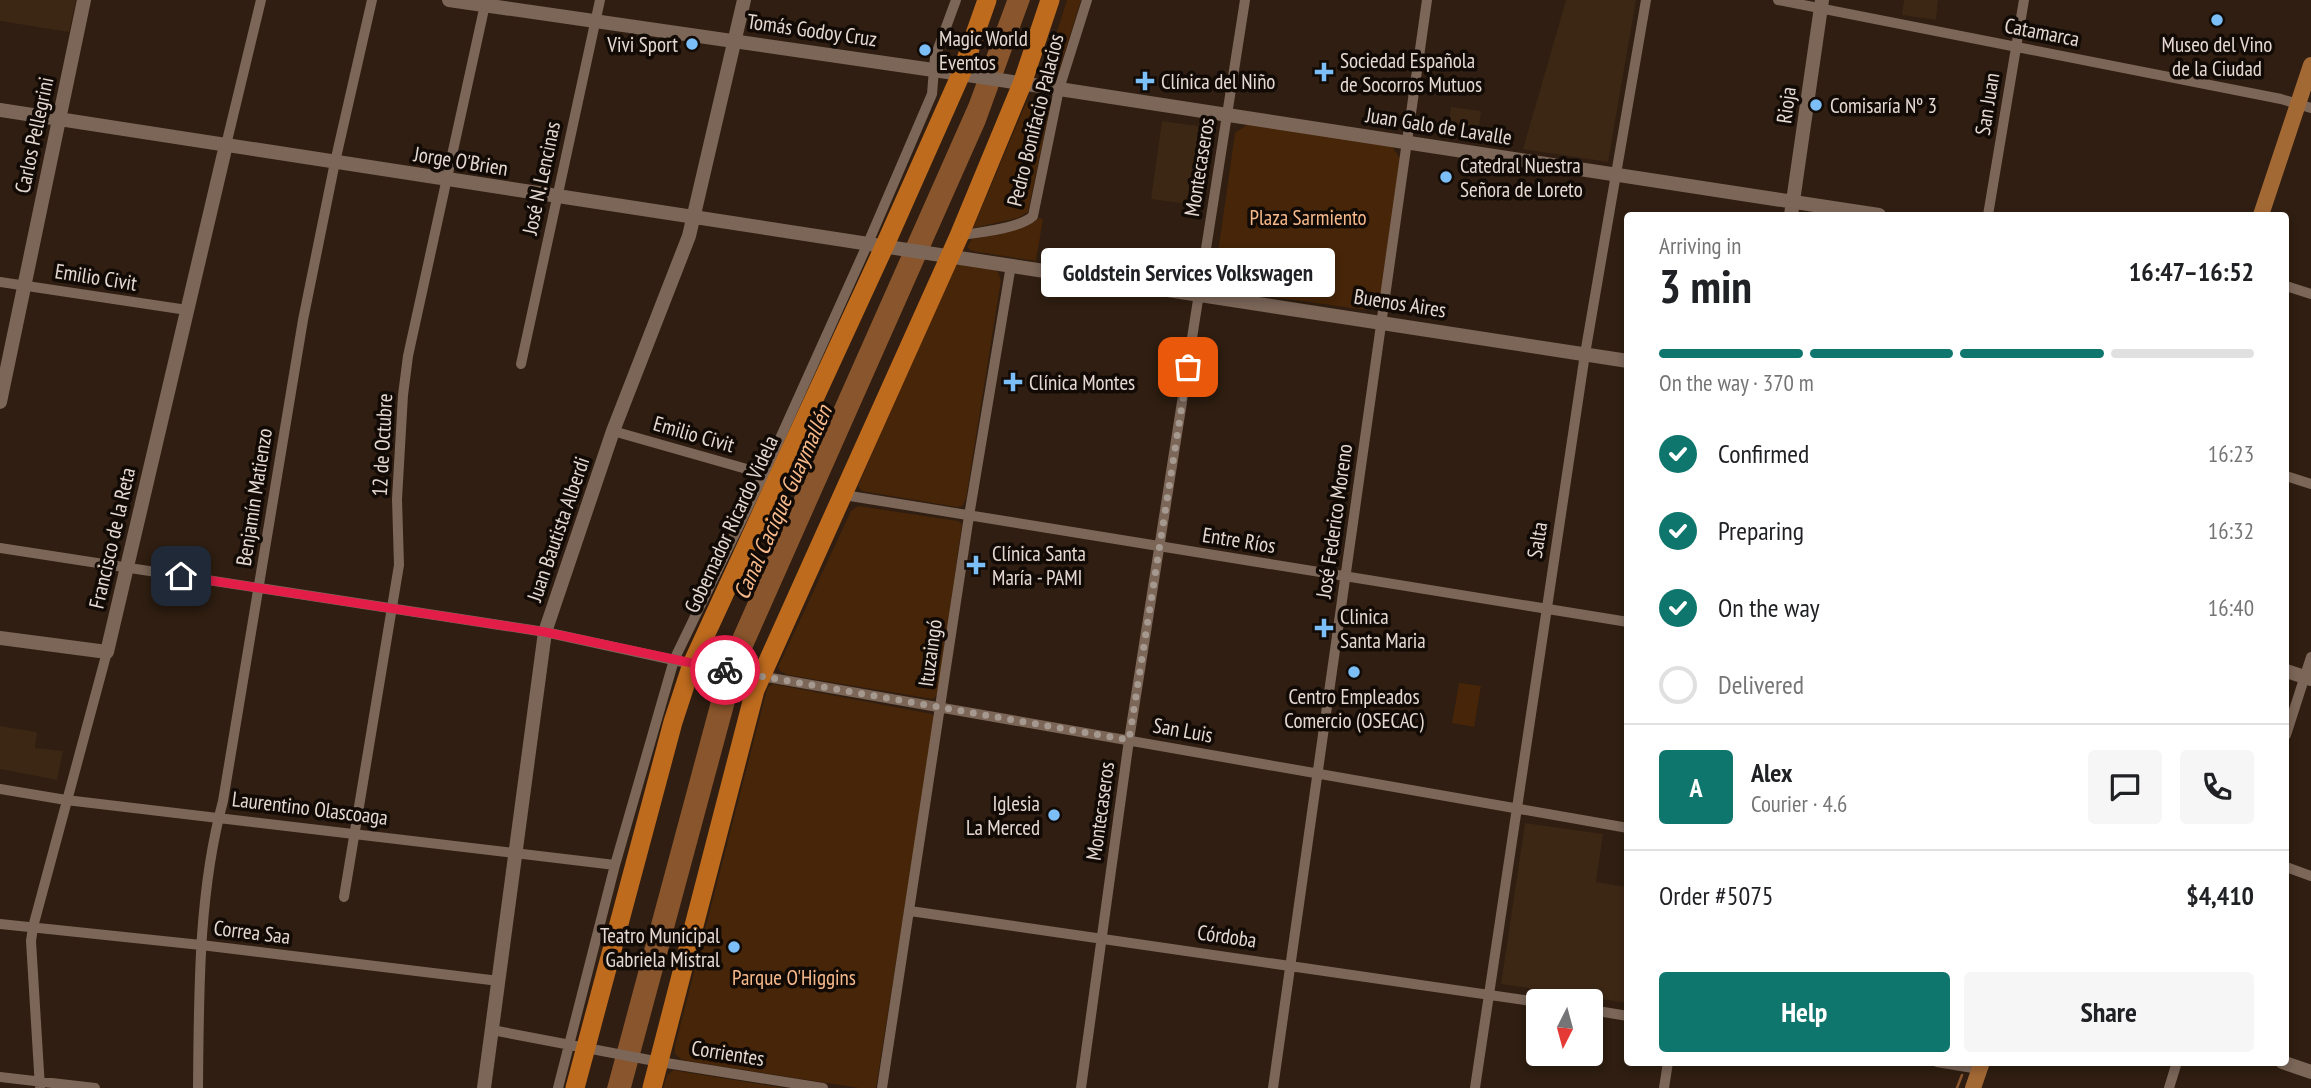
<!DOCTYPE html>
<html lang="en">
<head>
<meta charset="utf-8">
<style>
	:root { --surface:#fff; --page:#f6f6f6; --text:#202124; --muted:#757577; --line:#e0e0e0; --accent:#0f766e }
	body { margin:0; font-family:"PT Sans Narrow",sans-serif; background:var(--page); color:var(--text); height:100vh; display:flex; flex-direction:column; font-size:26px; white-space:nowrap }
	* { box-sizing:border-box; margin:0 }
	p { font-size:23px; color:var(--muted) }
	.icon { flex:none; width:38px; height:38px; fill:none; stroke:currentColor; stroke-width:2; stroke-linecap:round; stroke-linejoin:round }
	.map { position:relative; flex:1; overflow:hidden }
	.side { position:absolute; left:1624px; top:212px; width:665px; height:854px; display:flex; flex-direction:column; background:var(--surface); border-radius:7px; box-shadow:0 4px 10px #0003 }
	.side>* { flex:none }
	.needle { width:46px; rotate:186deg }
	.fabs { position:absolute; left:1526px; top:989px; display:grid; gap:14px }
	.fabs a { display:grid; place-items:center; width:77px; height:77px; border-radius:7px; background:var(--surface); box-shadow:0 4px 10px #0003; font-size:35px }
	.pin { position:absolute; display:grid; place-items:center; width:60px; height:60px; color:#fff; margin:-30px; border-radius:14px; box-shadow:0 4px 10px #0006 }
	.courier { position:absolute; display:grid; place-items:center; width:70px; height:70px; margin:-35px; border:5px solid #e11d48; border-radius:50%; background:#fff; color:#222; box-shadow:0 2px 9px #0007 }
	.bubble { position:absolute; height:49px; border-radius:7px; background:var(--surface); box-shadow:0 4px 10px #0003; font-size:23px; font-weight:700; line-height:49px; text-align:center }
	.summary em { font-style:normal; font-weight:700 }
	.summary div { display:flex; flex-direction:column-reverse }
	.summary { display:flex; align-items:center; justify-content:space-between; height:119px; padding:0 35px }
	h1 { font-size:46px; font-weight:700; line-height:52px }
	.bar { display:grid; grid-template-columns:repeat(4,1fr); gap:10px 7px; align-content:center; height:84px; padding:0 35px }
	.bar i { height:9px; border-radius:5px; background:var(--line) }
	.bar .current { background:var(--accent) }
	.bar p { grid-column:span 4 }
	.line { display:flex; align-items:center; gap:18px; padding:0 35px; border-top:2px solid var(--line) }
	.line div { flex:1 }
	.round { display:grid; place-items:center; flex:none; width:74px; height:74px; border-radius:7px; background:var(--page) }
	ol { padding:0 35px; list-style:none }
	li { display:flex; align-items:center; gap:21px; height:77px }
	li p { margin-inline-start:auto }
	li .icon { padding:7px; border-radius:50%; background:var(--accent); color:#fff; stroke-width:4 }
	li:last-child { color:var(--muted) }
	li i { width:38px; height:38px; border:4px solid var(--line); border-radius:50% }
	.action { display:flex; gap:14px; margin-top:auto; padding:14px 35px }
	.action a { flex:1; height:80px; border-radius:7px; background:var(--accent); color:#fff; font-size:28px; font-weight:700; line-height:80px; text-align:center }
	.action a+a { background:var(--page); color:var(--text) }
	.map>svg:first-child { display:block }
	.built { fill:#3c2614 }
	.green { fill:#462508 }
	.water { fill:#89552c }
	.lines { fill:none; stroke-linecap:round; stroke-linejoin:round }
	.stream { stroke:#89552c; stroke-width:2.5 }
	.street { stroke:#7b6658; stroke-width:10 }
	.secondary { stroke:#7b6658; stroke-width:14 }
	.primary { stroke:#a36935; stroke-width:16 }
	.highway { stroke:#be6b1e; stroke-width:19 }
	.done { stroke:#a5988e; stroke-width:7; stroke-dasharray:0 12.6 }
	.route { stroke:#e11d48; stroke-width:9 }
	.poi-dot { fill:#7bbef8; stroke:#110a05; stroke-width:2.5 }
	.labels { text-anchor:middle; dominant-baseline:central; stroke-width:7; stroke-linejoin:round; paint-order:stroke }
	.street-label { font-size:21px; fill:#e5d9d1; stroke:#110a05 }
	.poi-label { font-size:21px; fill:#e5d9d1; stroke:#110a05; text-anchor:start }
	.park-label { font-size:21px; fill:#f8b98b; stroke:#110a05 }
	.water-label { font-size:23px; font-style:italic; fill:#f8ba8b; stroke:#110a05 }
</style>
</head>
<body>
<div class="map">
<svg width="2311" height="1088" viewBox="0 0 2311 1088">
	<rect width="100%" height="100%" fill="#2f1e11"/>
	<path class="built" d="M 0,0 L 76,0 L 69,32 L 0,21 Z
		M 1566,0 L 1636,0 L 1608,162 L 1523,149 Z
		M 1904,0 L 1938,0 L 1936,20 L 1902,15 Z
		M 1451,107 L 1481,111 L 1477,141 L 1447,137 Z
		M 1162,121 L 1212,128 L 1201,206 L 1151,199 Z
		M 0,726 L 37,732 L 35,748 L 63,751 L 57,780 L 0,769 Z
		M 1525,823 L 1603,834 L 1596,882 L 1627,887 L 1627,1003 L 1501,984 Z"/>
	<path class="green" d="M 1067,0 L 1081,0 L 1058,74 L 1044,72 Z
		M 1026,103 L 1050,107 L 1028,212 L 1018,218 L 973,228 Z
		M 1248,124 L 1391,145 L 1400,158 L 1380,298 L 1366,310 L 1232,291 L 1215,274 L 1235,133 Z
		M 1038,218 L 1043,219 L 1036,261 L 972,251 L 967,247 L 972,239 C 989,235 1028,231 1038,218 Z
		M 955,264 L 993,270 L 998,272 L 1001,280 L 966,499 L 962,506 L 957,507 L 862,491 L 858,486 L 952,267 Z
		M 858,506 L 958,521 L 962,524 L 938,694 L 933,699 L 788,675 L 780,671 L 778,667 L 851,511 Z
		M 1459,683 L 1481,686 L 1474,727 L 1452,723 Z
		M 773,684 L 932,714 L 935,717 L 876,1088 L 859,1088 L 688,1061 L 681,1059 L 675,1054 L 675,1046 L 766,693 L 768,687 Z
		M 674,1070 L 678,1071 L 784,1088 L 663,1088 L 667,1075 Z"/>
	<path class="water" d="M 1007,0 L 1030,0 L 985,124 L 745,665 L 631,1088 L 607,1088 L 722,660 L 969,103 Z"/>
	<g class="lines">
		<path class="stream" d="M 1957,1088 L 1962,1075"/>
		<path class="street" d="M 1778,0 L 2281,99 L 2311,108
			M 226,145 L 261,0
			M 1988,215 L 2024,0
			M 959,236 C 978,232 1019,229 1033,216 L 1059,89 L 1087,0
			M 0,282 L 187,310
			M 2286,286 L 2311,294
			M 521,364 L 600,0
			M 613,431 L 764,474
			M 2286,476 L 2311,484
			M 844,495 L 1628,622
			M 0,548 L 545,632 L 692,664 L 1628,828
			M 2286,735 L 2311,657
			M 0,789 L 66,800 L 615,865
			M 2286,867 L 2311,876
			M 344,897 L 399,565 L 397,499 L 403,395 L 408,356 L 486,0
			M 910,911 L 1538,1002
			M 0,924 L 201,945 L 499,981
			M 1591,1010 L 1628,1016
			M 492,1030 L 660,1062 L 823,1088
			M 1937,1062 L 1979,1069
			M 0,1077 L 95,1088
			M 40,1088 L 31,941 L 33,927 L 107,652
			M 198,1088 C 199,992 198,894 223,801 L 303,320 L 335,162 L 372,0
			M 558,1088 L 615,865 L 674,660 L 764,474 L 868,243 L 932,94 L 935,57 L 956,0
			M 882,1088 L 969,516 L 1011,265
			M 1081,1088 L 1129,740 L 1245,0
			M 1273,1088 L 1427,0
			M 1475,1088 L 1585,354 L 1646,0
			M 1664,1088 L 1668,1062
			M 2169,1088 L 2177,1062"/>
		<path class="secondary" d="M 449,0 L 961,74 L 1879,215
			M 0,110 L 1628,361
			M 1791,215 L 1822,0
			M 0,402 L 84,0
			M 0,638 L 107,652 L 226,145
			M 2286,671 L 2311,679
			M 2282,1062 L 2311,1072
			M 484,1088 L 545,632 L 613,431 L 689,236 L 744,0"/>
		<path class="primary" d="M 2261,215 L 2311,65
			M 1973,1088 L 1982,1062"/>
		<path class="highway" d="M 575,1088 L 673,722 L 692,664 L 885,245 L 961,74 L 987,0
			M 652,1088 L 755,690 L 959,236 L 1022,84 L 1050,0"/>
	</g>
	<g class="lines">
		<path class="done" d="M 725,670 L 1129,740 L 1188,367"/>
		<path class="route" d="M 181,576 L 545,632 L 725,670"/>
	</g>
	<g class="poi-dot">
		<circle cx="2217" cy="20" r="7"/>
		<circle cx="692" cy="44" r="7"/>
		<circle cx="925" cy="50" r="7"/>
		<path d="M1320.5 61.5h7v7h7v7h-7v7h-7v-7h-7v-7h7z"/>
		<path d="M1141.5 70.5h7v7h7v7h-7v7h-7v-7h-7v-7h7z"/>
		<circle cx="1816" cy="105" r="7"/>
		<circle cx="1446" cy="177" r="7"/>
		<path d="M1009.5 371.5h7v7h7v7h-7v7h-7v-7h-7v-7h7z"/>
		<path d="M972.5 554.5h7v7h7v7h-7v7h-7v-7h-7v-7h7z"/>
		<path d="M1320.5 617.5h7v7h7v7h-7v7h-7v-7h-7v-7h7z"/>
		<circle cx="1354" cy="672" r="7"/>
		<circle cx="1054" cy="815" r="7"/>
		<circle cx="734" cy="947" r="7"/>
	</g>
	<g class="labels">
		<g class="street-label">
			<text transform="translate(812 30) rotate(8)">Tomás Godoy Cruz</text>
			<text transform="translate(2042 32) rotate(11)">Catamarca</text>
			<text transform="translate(1987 104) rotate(-81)">San Juan</text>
			<text transform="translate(1786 105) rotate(-82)">Rioja</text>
			<text transform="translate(1035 120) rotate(-76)">Pedro Bonifacio Palacios</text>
			<text transform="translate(1439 126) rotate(9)">Juan Galo de Lavalle</text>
			<text transform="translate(34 135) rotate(-78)">Carlos Pellegrini</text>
			<text transform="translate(461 161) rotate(9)">Jorge O'Brien</text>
			<text transform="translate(1199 167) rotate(-81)">Montecaseros</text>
			<text transform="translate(541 178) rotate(-78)">José N. Lencinas</text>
			<text transform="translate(96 277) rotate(9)">Emilio Civit</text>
			<text transform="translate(1400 303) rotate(9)">Buenos Aires</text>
			<text transform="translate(694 434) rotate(16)">Emilio Civit</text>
			<text transform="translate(382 445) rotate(-87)">12 de Octubre</text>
			<text transform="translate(254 497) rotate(-81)">Benjamín Matienzo</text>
			<text transform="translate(1334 521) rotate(-82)">José Federico Moreno</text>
			<text transform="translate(731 524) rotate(-65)">Gobernador Ricardo Videla</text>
			<text transform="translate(558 529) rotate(-71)">Juan Bautista Alberdi</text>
			<text transform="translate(112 538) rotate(-77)">Francisco de la Reta</text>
			<text transform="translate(1239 540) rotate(9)">Entre Ríos</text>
			<text transform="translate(1537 540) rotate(-81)">Salta</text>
			<text transform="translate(930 653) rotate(-82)">Ituzaingó</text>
			<text transform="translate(1183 730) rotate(10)">San Luis</text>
			<text transform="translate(310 808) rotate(7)">Laurentino Olascoaga</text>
			<text transform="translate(1100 811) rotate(-82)">Montecaseros</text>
			<text transform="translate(252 932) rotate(7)">Correa Saa</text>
			<text transform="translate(1227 936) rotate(8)">Córdoba</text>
			<text transform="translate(728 1053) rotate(9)">Corrientes</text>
		</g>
		<g class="poi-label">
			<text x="939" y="38">Magic World<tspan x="939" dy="24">Eventos</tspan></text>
			<text x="678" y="44" text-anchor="end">Vivi Sport</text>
			<text x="2217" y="44" text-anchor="middle">Museo del Vino<tspan x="2217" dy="24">de la Ciudad</tspan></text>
			<text x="1340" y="60">Sociedad Española<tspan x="1340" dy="24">de Socorros Mutuos</tspan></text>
			<text x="1161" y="81">Clínica del Niño</text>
			<text x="1830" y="105">Comisaría Nº 3</text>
			<text x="1460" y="165">Catedral Nuestra<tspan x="1460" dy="24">Señora de Loreto</tspan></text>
			<text x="1029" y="382">Clínica Montes</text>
			<text x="992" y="553">Clínica Santa<tspan x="992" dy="24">María - PAMI</tspan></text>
			<text x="1340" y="616">Clinica<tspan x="1340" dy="24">Santa Maria</tspan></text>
			<text x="1354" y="696" text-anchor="middle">Centro Empleados<tspan x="1354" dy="24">Comercio (OSECAC)</tspan></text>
			<text x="1040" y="803" text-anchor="end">Iglesia<tspan x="1040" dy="24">La Merced</tspan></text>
			<text x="720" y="935" text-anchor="end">Teatro Municipal<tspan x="720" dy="24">Gabriela Mistral</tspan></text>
		</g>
		<g class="park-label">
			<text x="1308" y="217">Plaza Sarmiento</text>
			<text x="794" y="977">Parque O'Higgins</text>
		</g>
		<g class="water-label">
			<text transform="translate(782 502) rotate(-66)">Canal Cacique Guaymallén</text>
		</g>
	</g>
</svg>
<div class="fabs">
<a><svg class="needle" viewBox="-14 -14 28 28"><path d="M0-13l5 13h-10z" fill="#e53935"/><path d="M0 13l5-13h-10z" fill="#757577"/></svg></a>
</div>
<div class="pin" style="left:1188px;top:367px;background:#ea580c"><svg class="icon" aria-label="bag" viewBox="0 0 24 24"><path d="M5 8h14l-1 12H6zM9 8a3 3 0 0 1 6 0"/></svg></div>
<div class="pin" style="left:181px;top:576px;background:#1f2937"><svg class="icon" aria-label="home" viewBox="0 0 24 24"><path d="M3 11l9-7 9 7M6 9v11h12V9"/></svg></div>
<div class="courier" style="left:725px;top:670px"><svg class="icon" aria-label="bike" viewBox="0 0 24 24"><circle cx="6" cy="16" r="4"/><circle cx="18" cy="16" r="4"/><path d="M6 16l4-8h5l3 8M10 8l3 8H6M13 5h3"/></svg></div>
<div class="bubble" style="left:1041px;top:248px;width:294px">Goldstein Services Volkswagen</div>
<section class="side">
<div class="summary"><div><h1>3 min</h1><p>Arriving in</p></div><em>16:47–16:52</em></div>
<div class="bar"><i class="current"></i><i class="current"></i><i class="current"></i><i></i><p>On the way · 370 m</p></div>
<ol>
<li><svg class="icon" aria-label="check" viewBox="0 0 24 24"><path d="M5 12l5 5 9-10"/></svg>Confirmed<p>16:23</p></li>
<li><svg class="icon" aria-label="check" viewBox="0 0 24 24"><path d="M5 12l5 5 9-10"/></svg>Preparing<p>16:32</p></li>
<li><svg class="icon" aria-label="check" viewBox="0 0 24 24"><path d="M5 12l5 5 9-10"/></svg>On the way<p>16:40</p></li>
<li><i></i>Delivered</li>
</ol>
<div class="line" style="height:126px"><b class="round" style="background:var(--accent);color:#fff">A</b><div><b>Alex</b><p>Courier · 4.6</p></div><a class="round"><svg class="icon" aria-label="chat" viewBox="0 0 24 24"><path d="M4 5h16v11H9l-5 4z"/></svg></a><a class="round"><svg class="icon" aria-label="phone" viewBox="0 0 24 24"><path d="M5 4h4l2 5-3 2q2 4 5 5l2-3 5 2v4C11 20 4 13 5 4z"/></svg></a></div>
<div class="line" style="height:91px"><div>Order #5075</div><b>$4,410</b></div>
<div class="action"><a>Help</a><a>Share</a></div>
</section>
</div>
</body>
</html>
